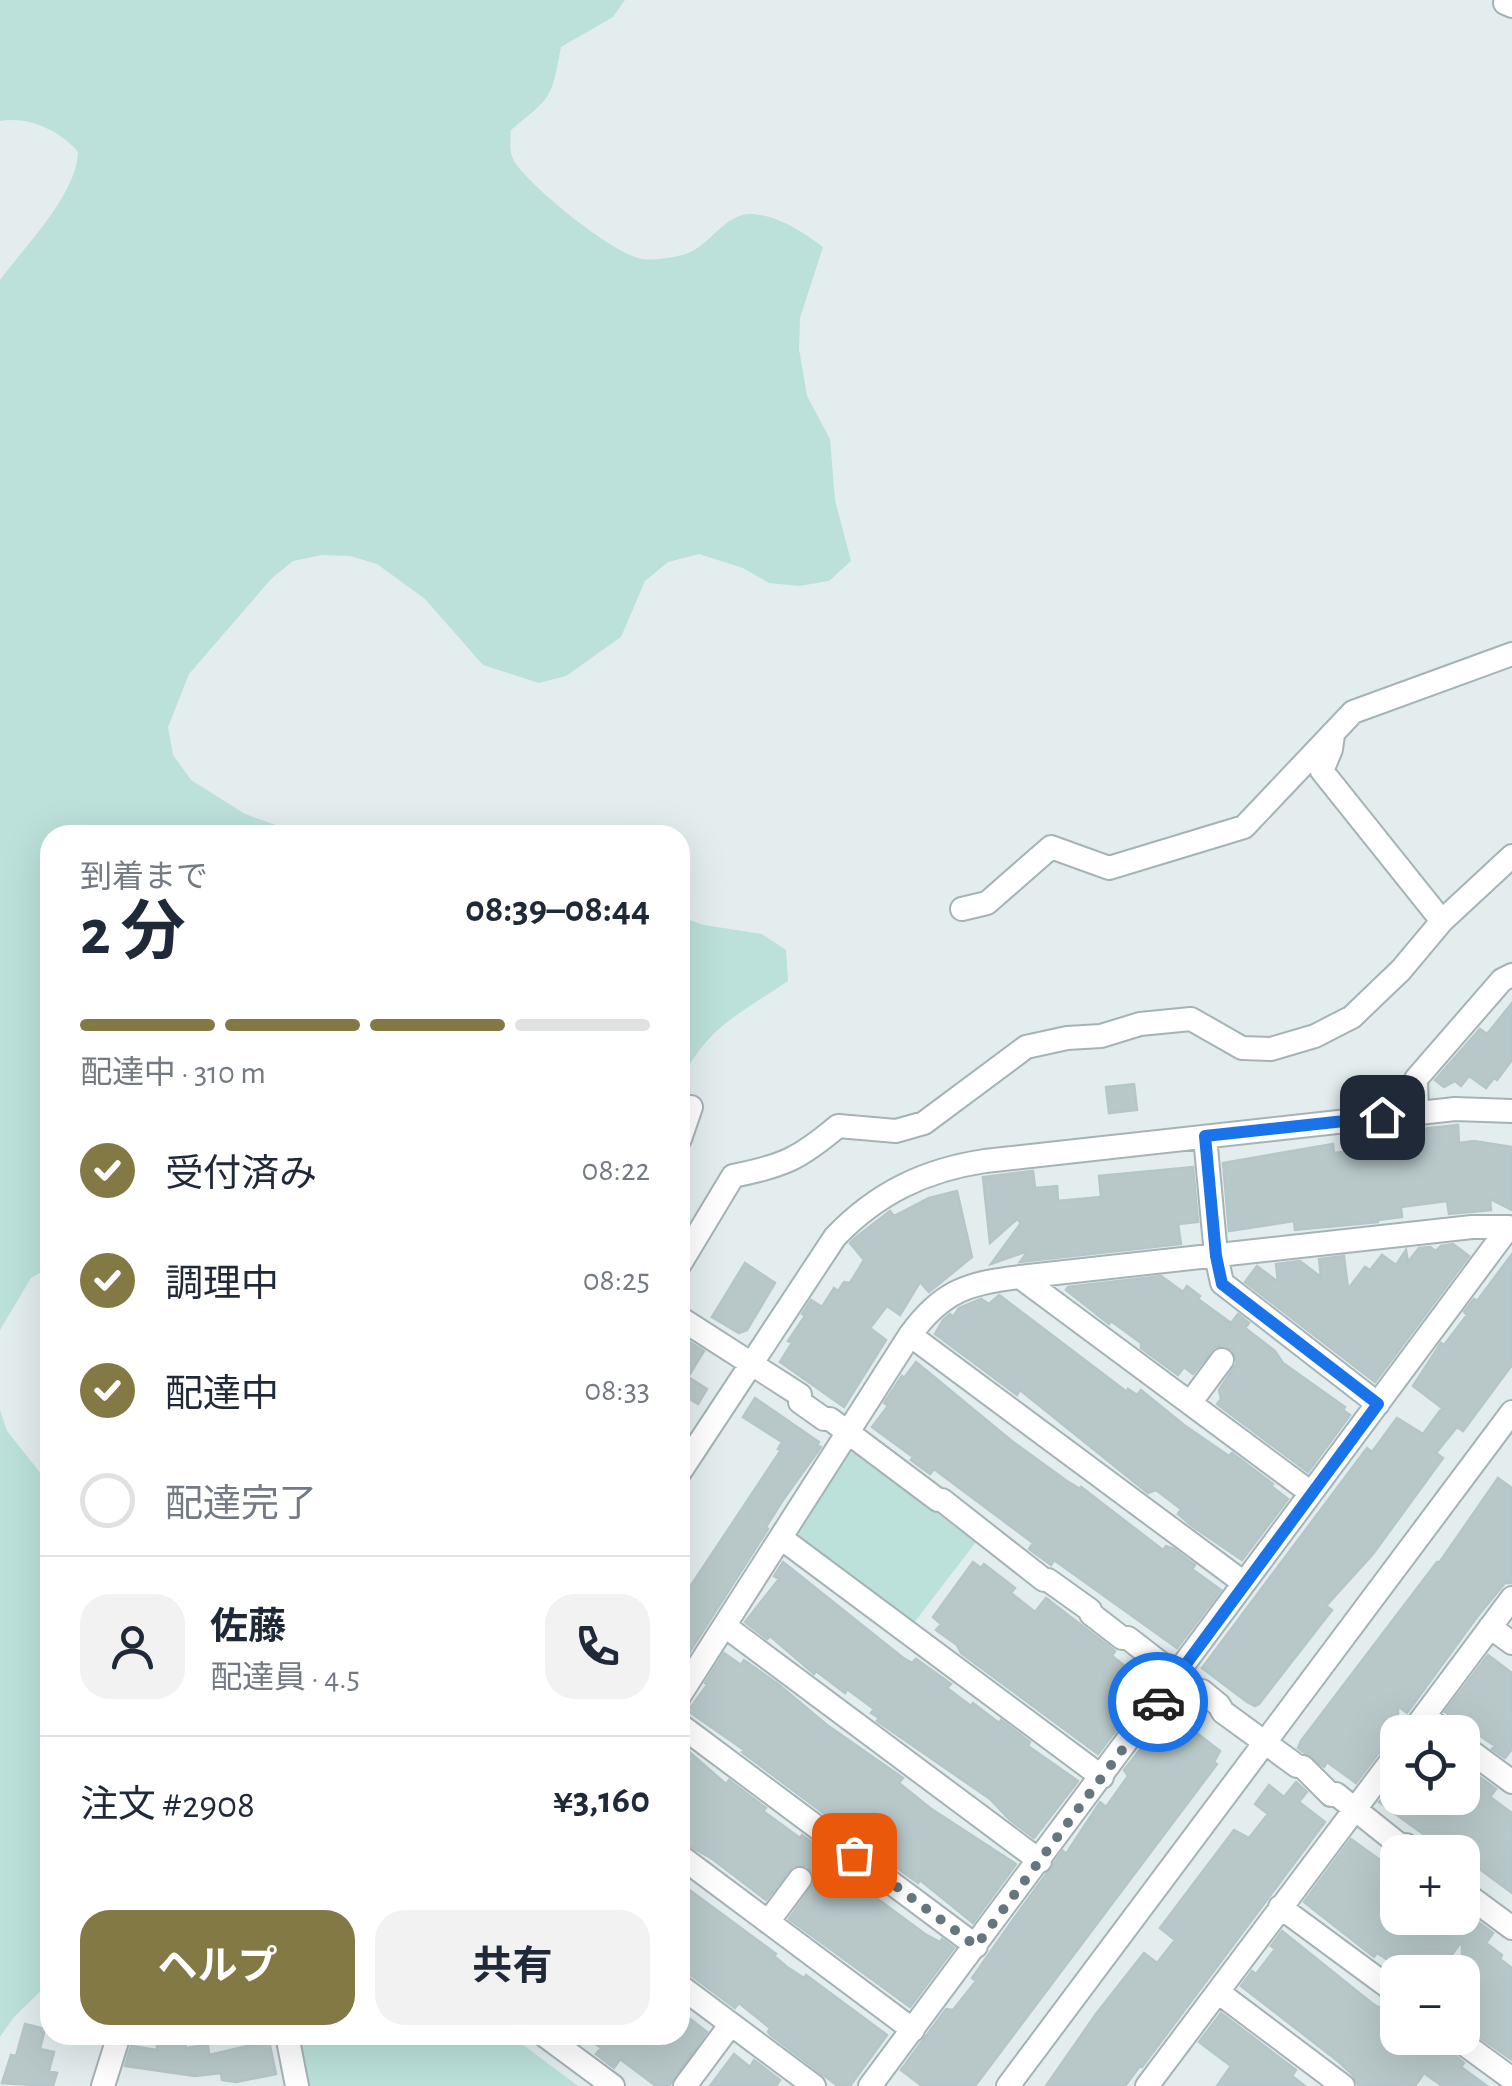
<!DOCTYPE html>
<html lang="ja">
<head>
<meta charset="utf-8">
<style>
	:root { --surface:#fff; --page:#f2f2f3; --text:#1f2937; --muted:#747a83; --line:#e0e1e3; --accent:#837944 }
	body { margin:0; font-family:"Alegreya Sans","Noto Sans JP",sans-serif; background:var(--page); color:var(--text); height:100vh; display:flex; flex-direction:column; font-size:38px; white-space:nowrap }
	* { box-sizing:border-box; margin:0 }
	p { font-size:32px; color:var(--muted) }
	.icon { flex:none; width:55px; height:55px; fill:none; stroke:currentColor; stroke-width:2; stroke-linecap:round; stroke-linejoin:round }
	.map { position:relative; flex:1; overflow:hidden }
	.details { position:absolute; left:40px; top:825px; width:650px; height:1220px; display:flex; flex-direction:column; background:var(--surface); border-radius:30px; box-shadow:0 10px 40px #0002 }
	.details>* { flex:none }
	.controls { position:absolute; left:1380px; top:1715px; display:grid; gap:20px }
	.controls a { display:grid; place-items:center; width:100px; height:100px; border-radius:20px; background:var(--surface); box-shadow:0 10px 40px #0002; font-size:50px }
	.pin { position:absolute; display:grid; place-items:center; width:85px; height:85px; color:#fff; margin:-42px; border-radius:20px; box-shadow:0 5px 15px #0006 }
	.courier { position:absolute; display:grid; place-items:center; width:100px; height:100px; margin:-50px; border:8px solid #1a73e8; border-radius:50%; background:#fff; color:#222; box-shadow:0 2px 12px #0007 }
	.overview em { font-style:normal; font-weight:700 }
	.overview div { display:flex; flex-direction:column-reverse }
	.overview { display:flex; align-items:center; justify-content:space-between; height:170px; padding:0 40px }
	h1 { font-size:65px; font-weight:700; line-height:75px }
	.bar { display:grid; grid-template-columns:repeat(4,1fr); gap:15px 10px; align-content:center; height:120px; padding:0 40px }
	.bar i { height:12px; border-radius:8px; background:var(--line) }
	.bar .selected { background:var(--accent) }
	.bar p { grid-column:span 4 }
	.line { display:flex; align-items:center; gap:25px; padding:0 40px; border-top:2px solid var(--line) }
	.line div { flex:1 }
	.round { display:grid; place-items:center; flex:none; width:105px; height:105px; border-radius:30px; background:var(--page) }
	ol { padding:0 40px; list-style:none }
	li { display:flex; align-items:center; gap:30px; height:110px }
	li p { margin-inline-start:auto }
	li .icon { padding:10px; border-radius:50%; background:var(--accent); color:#fff; stroke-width:4 }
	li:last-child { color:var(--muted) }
	li i { width:55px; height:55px; border:5px solid var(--line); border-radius:50% }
	.cta { display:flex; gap:20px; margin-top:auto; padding:20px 40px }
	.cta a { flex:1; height:115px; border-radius:30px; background:var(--accent); color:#fff; font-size:40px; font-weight:700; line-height:115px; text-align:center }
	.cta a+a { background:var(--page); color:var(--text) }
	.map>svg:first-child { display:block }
	.green { fill:#bbe1da }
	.building { fill:#b8c8c9; stroke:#b5c6c8; stroke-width:2.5 }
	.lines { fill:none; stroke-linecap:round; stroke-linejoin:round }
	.minor-casing { stroke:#a5b3b7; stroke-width:26 }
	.minor { stroke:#fff; stroke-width:22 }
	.done { stroke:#65777e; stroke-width:10; stroke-dasharray:0 18 }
	.route { stroke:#1a73e8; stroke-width:12 }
</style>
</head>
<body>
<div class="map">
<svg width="1512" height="2086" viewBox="0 0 1512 2086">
	<rect width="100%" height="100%" fill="#e3edee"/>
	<path class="green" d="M 0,0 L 625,0 L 613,17 L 561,47 C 551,100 552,96 511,130 C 510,140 509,152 514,161 C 528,185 614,255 642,259 C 653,261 679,257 688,253 C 711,244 726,212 753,214 C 779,216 803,232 823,247 L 800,318 L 799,349 L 807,396 L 830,439 L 835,500 L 851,561 L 829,581 L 799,586 L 769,583 L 743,568 L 699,554 L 668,562 L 645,581 L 621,637 L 566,676 L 539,683 L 483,665 L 425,599 L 377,564 L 350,556 L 322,555 L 293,561 L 271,579 L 189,674 L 168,727 L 173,755 L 191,780 L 245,814 L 304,835 L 50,835 L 50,1267 L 31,1278 L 0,1330 L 0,280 C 25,246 77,194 78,152 C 60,130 28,116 0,121 Z
		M 680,917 L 704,925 L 762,934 L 786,950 L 788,981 C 738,1015 708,1026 680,1082 Z
		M 0,1410 L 7,1431 L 50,1485 L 50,1982 L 14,2017 L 0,2037 Z
		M 854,1452 L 976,1542 L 913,1624 L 799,1541 L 796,1528 L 844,1454 Z
		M 296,2035 L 510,2035 L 578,2086 L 307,2086 Z"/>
	<path class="building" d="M 1512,1003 L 1512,1060 L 1497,1080 L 1494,1078 L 1486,1088 L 1469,1076 L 1461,1086 L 1455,1081 L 1444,1087 L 1435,1080 L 1480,1029 L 1487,1034 Z
		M 1134,1084 L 1137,1110 L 1109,1113 L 1106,1087 Z
		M 1458,1125 L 1459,1143 L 1474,1141 L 1512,1147 L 1512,1210 L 1490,1199 L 1491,1210 L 1449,1214 L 1447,1201 L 1401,1207 L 1402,1217 L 1378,1220 L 1378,1222 L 1295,1230 L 1294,1221 L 1229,1231 L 1223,1163 L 1333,1144 L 1334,1153 L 1367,1149 L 1366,1146 L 1404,1142 L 1402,1131 Z
		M 1193,1167 L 1198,1222 L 1178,1224 L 1181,1244 L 1020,1262 L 1028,1251 L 991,1264 L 1021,1223 L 1017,1219 L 990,1243 L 983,1177 L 1033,1171 L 1035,1188 L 1057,1186 L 1058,1201 L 1101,1197 L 1099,1176 Z
		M 957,1191 L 972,1257 L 929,1292 L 920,1282 L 900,1315 L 887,1306 L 870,1328 L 886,1340 L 844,1407 L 780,1362 L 792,1343 L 788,1341 L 805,1316 L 802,1314 L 811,1300 L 822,1307 L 834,1288 L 838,1291 L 844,1282 L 850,1283 L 864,1260 L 850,1243 L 855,1238 L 890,1211 L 894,1216 L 929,1198 Z
		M 1453,1244 L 1469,1256 L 1375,1382 L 1245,1282 L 1257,1266 L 1278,1282 L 1276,1264 L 1300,1261 L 1321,1277 L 1319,1259 L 1344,1256 L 1348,1289 L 1365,1267 L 1370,1270 L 1382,1255 L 1396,1265 L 1406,1250 L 1408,1262 L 1419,1248 L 1430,1247 L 1436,1251 L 1441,1246 Z
		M 1512,1254 L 1512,1365 L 1463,1431 L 1457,1427 L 1436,1453 L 1443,1458 L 1373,1554 L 1326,1606 L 1332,1610 L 1259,1704 L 1255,1706 L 1247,1702 L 1202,1668 L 1367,1448 L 1372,1452 L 1397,1418 L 1423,1434 L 1442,1408 L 1413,1386 L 1441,1343 L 1444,1345 L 1467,1315 L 1464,1312 L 1474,1299 L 1477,1301 Z
		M 745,1263 L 775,1283 L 747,1330 L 739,1333 L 712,1317 Z
		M 1161,1276 L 1183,1292 L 1187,1286 L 1200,1296 L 1198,1299 L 1231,1323 L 1238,1314 L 1249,1323 L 1245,1328 L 1275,1351 L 1283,1363 L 1345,1407 L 1343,1410 L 1350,1415 L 1308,1472 L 1217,1404 L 1221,1399 L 1219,1390 L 1237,1363 L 1232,1349 L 1215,1347 L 1193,1374 L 1184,1367 L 1178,1375 L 1141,1348 L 1141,1343 L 1111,1321 L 1109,1324 L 1066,1290 L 1068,1287 Z
		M 999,1295 L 1127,1392 L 1128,1389 L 1137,1395 L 1141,1390 L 1184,1425 L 1229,1456 L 1232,1453 L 1273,1484 L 1271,1486 L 1288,1499 L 1242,1560 L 1192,1526 L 1178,1514 L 1181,1509 L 1156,1490 L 1148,1493 L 1020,1390 L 1017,1395 L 935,1334 L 943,1320 L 950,1314 L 953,1317 L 959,1308 L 981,1299 L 989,1304 Z
		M 680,1336 L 704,1351 L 688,1377 L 707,1389 L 698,1404 L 680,1393 Z
		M 916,1362 L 1013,1442 L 1067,1481 L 1080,1489 L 1081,1487 L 1163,1550 L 1166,1546 L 1174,1549 L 1195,1565 L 1192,1569 L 1221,1590 L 1177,1648 L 1054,1560 L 1051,1565 L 1029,1549 L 1033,1543 L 934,1469 L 930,1474 L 911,1460 L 913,1457 L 872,1427 L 888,1406 L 884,1403 L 902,1376 L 904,1378 Z
		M 755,1398 L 819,1442 L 817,1445 L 821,1447 L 783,1500 L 766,1527 L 768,1529 L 680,1667 L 680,1609 L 687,1598 L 684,1596 L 781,1450 L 778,1449 L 782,1442 L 743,1417 Z
		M 1498,1478 L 1512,1488 L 1512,1583 L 1505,1583 L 1477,1617 L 1407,1713 L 1398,1706 L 1398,1737 L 1386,1743 L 1356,1783 L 1327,1762 L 1324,1767 L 1298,1748 L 1301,1741 L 1437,1562 L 1439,1563 Z
		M 783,1562 L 902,1657 L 912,1663 L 916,1659 L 951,1684 L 947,1688 L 971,1706 L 973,1703 L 999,1723 L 1001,1720 L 1030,1742 L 1028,1746 L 1078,1781 L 1034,1838 L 1009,1819 L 990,1799 L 877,1721 L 879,1718 L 871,1713 L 874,1709 L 847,1689 L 845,1693 L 816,1671 L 814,1674 L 770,1636 L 767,1639 L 745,1622 L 779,1579 L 774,1576 Z
		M 973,1562 L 981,1568 L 984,1564 L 1015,1588 L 1011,1593 L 1035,1612 L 1046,1598 L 1115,1651 L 1112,1656 L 1146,1682 L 1144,1685 L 1148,1688 L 1098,1754 L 961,1653 L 957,1645 L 936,1630 L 941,1624 L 933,1617 Z
		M 724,1653 L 741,1665 L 744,1660 L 778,1684 L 827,1725 L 903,1778 L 899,1783 L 930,1808 L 1016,1864 L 973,1923 L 920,1880 L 918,1883 L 874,1851 L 742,1752 L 744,1750 L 688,1711 L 707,1685 L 705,1683 Z
		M 1488,1655 L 1512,1673 L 1512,1749 L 1505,1758 L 1492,1749 L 1495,1746 L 1445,1712 Z
		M 1170,1712 L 1220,1751 L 1214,1762 L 1217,1764 L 975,2086 L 922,2086 L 901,2070 L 946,2009 L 953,2010 L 976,1981 L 972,1978 L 1015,1917 L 1063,1851 L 1066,1854 L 1100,1802 L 1106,1807 L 1128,1776 L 1124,1770 Z
		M 680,1744 L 726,1784 L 729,1780 L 766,1808 L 763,1811 L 800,1838 L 802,1835 L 856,1875 L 852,1880 L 925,1934 L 940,1942 L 942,1939 L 954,1948 L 910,2007 L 789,1919 L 815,1882 L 808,1866 L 793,1866 L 766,1900 L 711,1858 L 680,1841 Z
		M 1474,1773 L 1496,1789 L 1490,1797 L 1512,1813 L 1512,1893 L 1462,1856 L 1462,1852 L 1455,1852 L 1439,1841 L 1437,1844 L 1379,1802 L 1383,1798 L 1462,1798 L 1462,1774 L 1469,1779 Z
		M 1296,1782 L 1307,1792 L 1299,1802 L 1325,1822 L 1142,2067 L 1140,2066 L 1125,2086 L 1046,2086 L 1096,2014 L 1144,1953 L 1157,1963 L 1175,1940 L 1160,1928 L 1234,1830 L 1249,1838 L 1268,1814 L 1255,1804 L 1269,1785 L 1284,1797 Z
		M 1351,1839 L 1398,1873 L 1398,1918 L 1455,1918 L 1464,1924 L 1470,1916 L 1493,1933 L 1486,1943 L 1502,1955 L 1500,1959 L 1512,1968 L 1512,2060 L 1462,2025 L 1462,1941 L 1439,1972 L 1407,1972 L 1377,1953 L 1374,1957 L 1304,1902 Z
		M 680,1875 L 684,1878 L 680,1883 L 776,1954 L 774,1956 L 787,1967 L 804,1978 L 806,1975 L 887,2035 L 850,2086 L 838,2086 L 772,2036 L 768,2032 L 770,2028 L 739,2003 L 735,2008 L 680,1967 Z
		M 1282,1931 L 1373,2004 L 1380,2008 L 1385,2003 L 1398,2009 L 1398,2038 L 1420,2038 L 1437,2051 L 1442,2044 L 1464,2063 L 1461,2067 L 1487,2086 L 1442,2086 L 1424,2073 L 1415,2086 L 1358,2085 L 1353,2075 L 1339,2062 L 1241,1986 L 1252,1971 L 1256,1974 L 1275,1949 L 1271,1946 Z
		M 680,2011 L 707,2032 L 669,2086 L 656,2086 L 620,2059 L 614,2068 L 596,2054 L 601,2048 L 583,2035 L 680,2035 Z
		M 1221,2013 L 1296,2070 L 1292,2076 L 1305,2086 L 1217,2086 L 1231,2066 L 1199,2042 Z
		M 25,2024 L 45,2029 L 40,2049 L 54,2052 L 49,2071 L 57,2073 L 53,2086 L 2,2083 L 11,2055 L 16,2056 Z
		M 184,2038 L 186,2048 L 208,2045 L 209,2055 L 269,2041 L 276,2074 L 236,2082 L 222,2080 L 221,2073 L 195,2076 L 125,2066 L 131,2046 L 157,2050 L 157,2042 Z
		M 734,2054 L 750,2067 L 754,2060 L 780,2080 L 776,2086 L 710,2086 Z"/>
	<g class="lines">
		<g class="minor-casing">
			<path id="minor" d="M 1506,0 L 1505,3 L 1512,6
				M 1333,735 L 1331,749 L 1322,771 L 1442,921
				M 962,909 L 987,903 L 1051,847 L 1109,868 L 1244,827 L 1353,712 L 1512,654
				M 1417,1113 L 1416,1079 L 1502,980 L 1512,975
				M 1205,1137 L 1216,1255 L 1222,1283 L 1378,1404
				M 680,1139 L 691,1107
				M 680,1264 L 733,1176 C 783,1166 799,1159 838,1126 L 896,1131 L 924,1123 L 1026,1047 L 1067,1038 L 1101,1036 L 1140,1024 L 1191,1019 L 1242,1048 L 1271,1049 L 1315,1036 L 1352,1017 L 1401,970 L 1442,921 L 1512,856
				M 1020,1277 L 1311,1493
				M 680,1318 L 800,1395 L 800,1402 L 824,1419 L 830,1419 L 938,1500 L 942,1500 L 1044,1580 L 1048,1580 L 1090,1610 L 1091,1614 L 1122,1638 L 1128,1638 L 1195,1690 L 1202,1691 L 1219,1705 L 1223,1712 L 1297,1766 L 1303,1767 L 1331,1795 L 1336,1794 L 1401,1846 L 1406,1845 L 1416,1852
				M 910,1335 L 1244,1583
				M 1190,1403 L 1222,1360
				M 680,1472 L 835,1237 C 877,1193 925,1170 985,1161 L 1455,1109 L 1512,1111
				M 781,1538 L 1102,1777
				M 725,1626 L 1040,1861
				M 1490,1627 L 1512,1643
				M 680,1695 L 910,1335 C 942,1291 968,1283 1020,1277 L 1472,1227 L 1509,1227
				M 1424,1716 L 1446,1732
				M 680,1725 L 976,1946
				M 1412,1732 L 1512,1598
				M 1462,1745 L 1512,1782
				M 680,1856 L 913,2030
				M 1462,1891 L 1512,1928
				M 1280,1907 L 1398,1994
				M 768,1922 L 800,1879
				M 680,1986 L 814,2086
				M 1218,1992 L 1343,2086
				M 287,2035 L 297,2086
				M 544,2035 L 613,2086
				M 1456,2038 L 1512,2079
				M 103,2086 L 119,2035
				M 685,2086 L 731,2024
				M 870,2086 L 1509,1227
				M 1008,2086 L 1512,1412
				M 1147,2086 L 1398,1752"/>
		</g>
		<use href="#minor" class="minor"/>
	</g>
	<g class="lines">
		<path class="done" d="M 854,1855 L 976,1946 L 1158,1702"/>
		<path class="route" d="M 1158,1702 L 1378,1404 L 1222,1284 L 1216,1256 L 1205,1136 L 1382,1117"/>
	</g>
</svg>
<div class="controls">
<a><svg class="icon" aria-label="locate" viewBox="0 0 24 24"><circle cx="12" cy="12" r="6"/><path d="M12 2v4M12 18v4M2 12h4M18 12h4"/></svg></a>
<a>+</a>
<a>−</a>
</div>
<div class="pin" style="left:854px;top:1855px;background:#ea580c"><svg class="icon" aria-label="bag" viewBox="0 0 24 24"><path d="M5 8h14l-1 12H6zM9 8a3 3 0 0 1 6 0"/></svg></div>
<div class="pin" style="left:1382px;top:1117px;background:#1f2937"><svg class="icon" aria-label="home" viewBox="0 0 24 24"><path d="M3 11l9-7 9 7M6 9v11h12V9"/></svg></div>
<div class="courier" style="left:1158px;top:1702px"><svg class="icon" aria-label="car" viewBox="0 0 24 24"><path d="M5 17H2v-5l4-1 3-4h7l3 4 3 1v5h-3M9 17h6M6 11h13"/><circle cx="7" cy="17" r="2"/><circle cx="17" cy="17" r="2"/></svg></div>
<section class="details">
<div class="overview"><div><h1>2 分</h1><p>到着まで</p></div><em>08:39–08:44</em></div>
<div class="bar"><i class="selected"></i><i class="selected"></i><i class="selected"></i><i></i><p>配達中 · 310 m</p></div>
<ol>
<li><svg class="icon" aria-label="check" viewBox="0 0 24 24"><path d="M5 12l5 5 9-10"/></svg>受付済み<p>08:22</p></li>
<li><svg class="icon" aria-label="check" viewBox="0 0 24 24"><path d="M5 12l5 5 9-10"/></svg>調理中<p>08:25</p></li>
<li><svg class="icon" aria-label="check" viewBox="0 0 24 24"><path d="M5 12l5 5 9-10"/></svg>配達中<p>08:33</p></li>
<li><i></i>配達完了</li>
</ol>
<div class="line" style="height:180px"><a class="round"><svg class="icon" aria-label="person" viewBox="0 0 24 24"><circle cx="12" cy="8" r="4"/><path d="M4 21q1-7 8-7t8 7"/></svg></a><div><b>佐藤</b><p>配達員 · 4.5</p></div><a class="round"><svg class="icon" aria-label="phone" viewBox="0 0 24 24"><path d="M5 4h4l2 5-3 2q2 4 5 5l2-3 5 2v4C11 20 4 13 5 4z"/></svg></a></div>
<div class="line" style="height:130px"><div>注文 #2908</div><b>¥3,160</b></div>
<div class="cta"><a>ヘルプ</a><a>共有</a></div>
</section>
</div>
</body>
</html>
